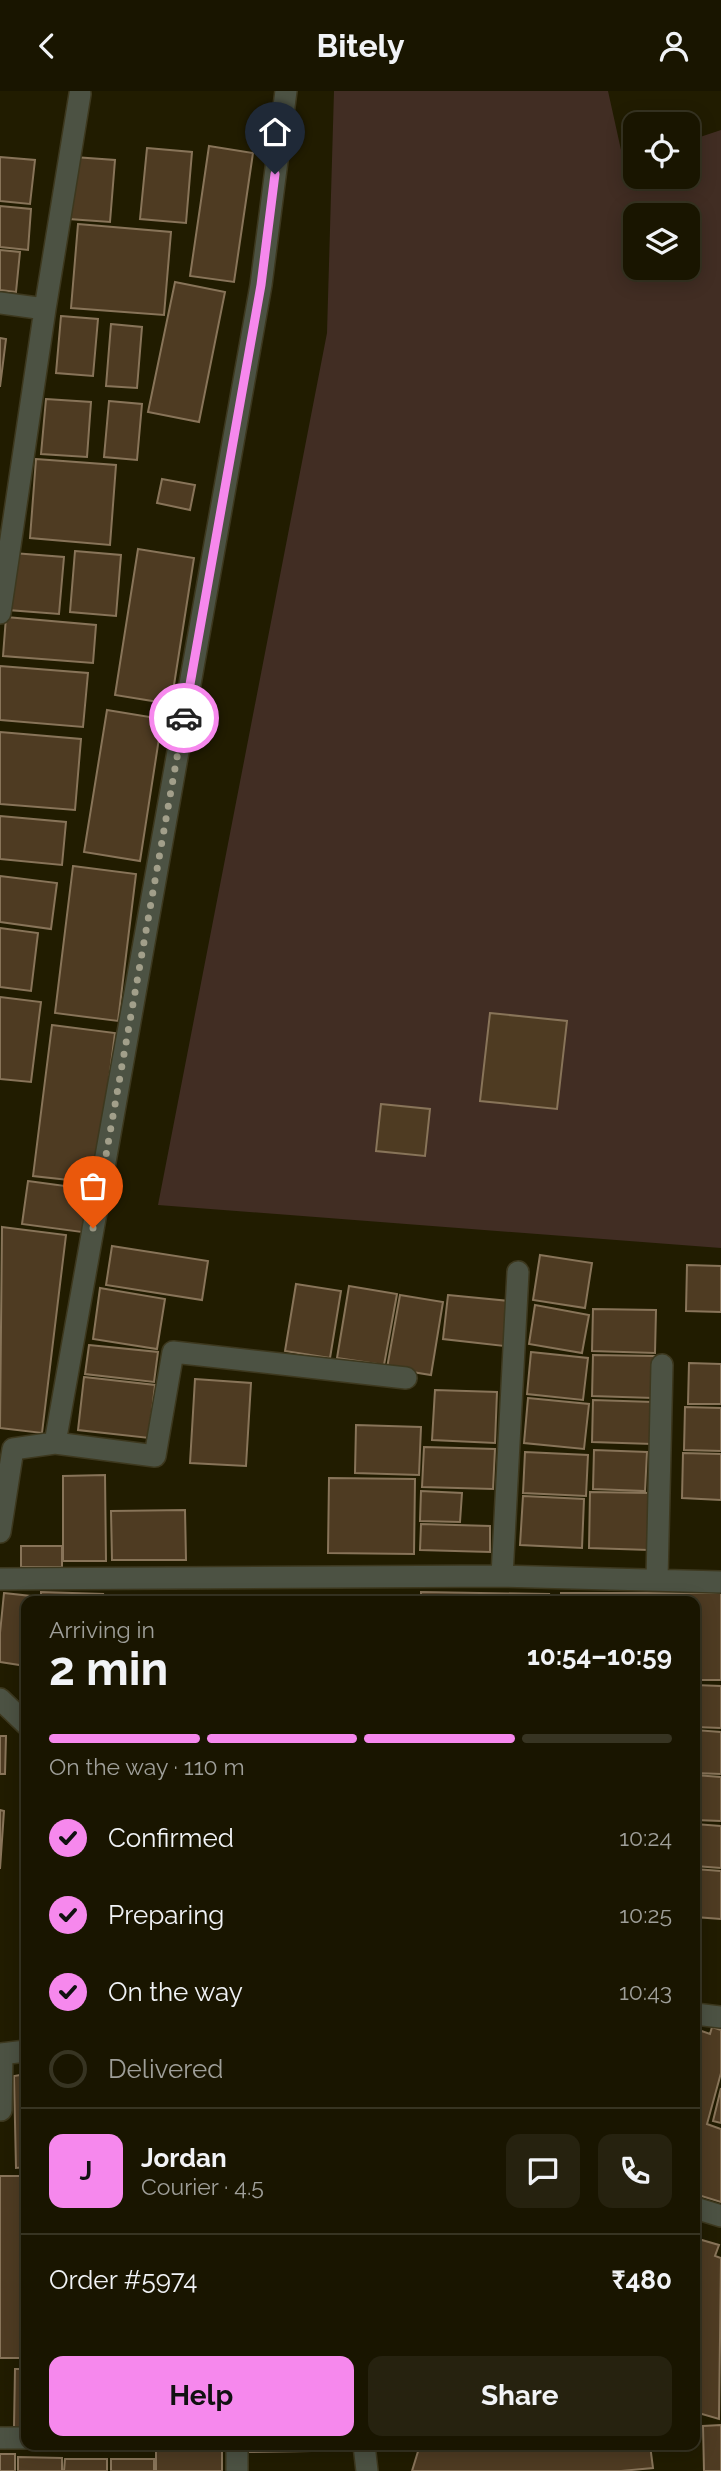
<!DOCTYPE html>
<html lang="en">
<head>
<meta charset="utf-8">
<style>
	:root { --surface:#191500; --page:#26220f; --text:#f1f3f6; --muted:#9f9f99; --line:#373422; --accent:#f688ed }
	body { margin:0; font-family:Raleway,sans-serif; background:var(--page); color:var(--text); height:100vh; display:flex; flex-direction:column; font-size:26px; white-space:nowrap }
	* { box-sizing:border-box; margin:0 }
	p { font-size:23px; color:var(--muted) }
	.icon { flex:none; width:38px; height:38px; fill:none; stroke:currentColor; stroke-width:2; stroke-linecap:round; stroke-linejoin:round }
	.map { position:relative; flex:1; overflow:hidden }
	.drawer { position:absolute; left:21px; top:1505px; width:679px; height:854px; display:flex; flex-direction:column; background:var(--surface); border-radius:14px; box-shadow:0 4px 18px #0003,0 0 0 2px var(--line) }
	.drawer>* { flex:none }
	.fabs { position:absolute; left:623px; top:21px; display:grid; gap:14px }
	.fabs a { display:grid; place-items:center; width:77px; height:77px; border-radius:14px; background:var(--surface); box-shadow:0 4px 18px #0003,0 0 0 2px var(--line); font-size:35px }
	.pin { position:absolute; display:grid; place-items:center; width:60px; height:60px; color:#fff; margin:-72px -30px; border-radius:50% 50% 50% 0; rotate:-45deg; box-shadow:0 0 7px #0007 }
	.pin .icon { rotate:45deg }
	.courier { position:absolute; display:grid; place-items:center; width:70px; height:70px; margin:-35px; border:5px solid #f688ed; border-radius:50%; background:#fff; color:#222; box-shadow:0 2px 9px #0007 }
	.head em { font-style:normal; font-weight:700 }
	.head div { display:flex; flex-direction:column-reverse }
	.head { display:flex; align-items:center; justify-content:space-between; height:119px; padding:0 28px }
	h1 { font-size:46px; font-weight:700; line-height:52px }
	.bar { display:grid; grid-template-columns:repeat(4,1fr); gap:10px 7px; align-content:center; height:84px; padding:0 28px }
	.bar i { height:9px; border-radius:5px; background:var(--line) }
	.bar .on { background:var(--accent) }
	.bar p { grid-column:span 4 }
	.line { display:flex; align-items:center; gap:18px; padding:0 28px; border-top:2px solid var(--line) }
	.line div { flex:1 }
	.round { display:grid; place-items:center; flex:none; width:74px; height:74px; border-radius:14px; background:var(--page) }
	ol { padding:0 28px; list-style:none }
	li { display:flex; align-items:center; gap:21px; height:77px }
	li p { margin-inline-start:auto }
	li .icon { padding:7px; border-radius:50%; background:var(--accent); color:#111; stroke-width:4 }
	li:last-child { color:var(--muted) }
	li i { width:38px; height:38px; border:4px solid var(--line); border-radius:50% }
	.action { display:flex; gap:14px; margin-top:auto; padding:14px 28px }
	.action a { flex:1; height:80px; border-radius:14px; background:var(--accent); color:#111; font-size:28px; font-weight:700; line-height:80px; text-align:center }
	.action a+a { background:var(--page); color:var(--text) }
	header { display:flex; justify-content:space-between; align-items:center; height:91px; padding:0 28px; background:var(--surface); font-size:32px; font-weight:700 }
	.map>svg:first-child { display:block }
	.green { fill:#412d23; fill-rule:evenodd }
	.building { fill:#4e3b22; stroke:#887459; stroke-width:2 }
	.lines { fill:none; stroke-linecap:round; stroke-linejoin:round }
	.minor-casing { stroke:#3d381e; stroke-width:24 }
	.minor { stroke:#4c5243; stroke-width:21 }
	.done { stroke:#a29f8a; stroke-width:7; stroke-dasharray:0 12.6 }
	.route { stroke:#f688ed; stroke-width:9 }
</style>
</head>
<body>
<header><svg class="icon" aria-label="back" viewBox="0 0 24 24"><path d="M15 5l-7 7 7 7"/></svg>Bitely<svg class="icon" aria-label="person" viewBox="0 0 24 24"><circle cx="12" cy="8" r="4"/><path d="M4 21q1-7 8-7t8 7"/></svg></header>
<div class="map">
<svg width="721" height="2380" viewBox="0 0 721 2380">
	<rect width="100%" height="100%" fill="#211c00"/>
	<path class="green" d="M 334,0 L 608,0 L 623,68 L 635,65 L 635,86 L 688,86 L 688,50 L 721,39 L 721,1157 L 158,1114 L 327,242 ZM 635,124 L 688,124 L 688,177 L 635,177 Z"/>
	<path class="building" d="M 209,55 L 253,62 L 234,191 L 190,185 Z
		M 147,57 L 192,61 L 186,132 L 140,128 Z
		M 0,66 L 35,69 L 30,113 L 0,110 Z
		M 74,66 L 115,69 L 110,131 L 69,128 Z
		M 0,115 L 31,118 L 28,159 L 0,156 Z
		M 78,133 L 171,141 L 164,224 L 71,217 Z
		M 0,159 L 20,161 L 16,201 L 0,199 Z
		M 175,191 L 225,201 L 199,331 L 148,321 Z
		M 61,225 L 98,228 L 93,285 L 56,282 Z
		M 111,233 L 142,236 L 137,297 L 106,295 Z
		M 0,247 L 6,248 L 0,296 Z
		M 46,308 L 91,311 L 87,366 L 41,363 Z
		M 109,310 L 142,313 L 137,369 L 104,366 Z
		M 36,368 L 116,374 L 110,454 L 30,447 Z
		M 162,388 L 195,394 L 190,419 L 157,412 Z
		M 138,458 L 194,467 L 171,613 L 115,604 Z
		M 75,460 L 121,464 L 116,525 L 70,521 Z
		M 13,462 L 64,466 L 59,523 L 8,519 Z
		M 6,526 L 96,534 L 93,572 L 3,565 Z
		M 0,575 L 88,582 L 83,636 L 0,629 Z
		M 107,619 L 162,628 L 140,770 L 84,761 Z
		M 0,641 L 81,648 L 75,719 L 0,713 Z
		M 0,725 L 66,731 L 62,774 L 0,768 Z
		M 73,775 L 136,783 L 118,930 L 55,922 Z
		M 0,785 L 57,792 L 51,838 L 0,831 Z
		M 0,837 L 38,842 L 31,900 L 0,896 Z
		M 0,906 L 41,911 L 31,991 L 0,988 Z
		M 490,922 L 567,930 L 557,1018 L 480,1010 Z
		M 52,934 L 115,942 L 96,1092 L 33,1085 Z
		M 381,1013 L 430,1018 L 425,1065 L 376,1060 Z
		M 28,1090 L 95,1099 L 89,1142 L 22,1133 Z
		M 2,1136 L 66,1144 L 42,1342 L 0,1337 Z
		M 112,1155 L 208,1170 L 202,1209 L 106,1194 Z
		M 540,1164 L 592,1172 L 585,1217 L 533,1209 Z
		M 687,1174 L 721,1175 L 721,1221 L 686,1220 Z
		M 296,1193 L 341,1200 L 330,1267 L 285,1260 Z
		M 349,1195 L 397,1203 L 384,1274 L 337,1267 Z
		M 100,1197 L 165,1208 L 157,1258 L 93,1248 Z
		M 400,1204 L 443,1211 L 431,1284 L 387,1277 Z
		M 448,1204 L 509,1210 L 504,1255 L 443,1248 Z
		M 535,1214 L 589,1224 L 582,1262 L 529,1253 Z
		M 593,1218 L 656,1219 L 655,1262 L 592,1260 Z
		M 89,1254 L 158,1261 L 154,1291 L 85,1283 Z
		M 531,1261 L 588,1267 L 583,1309 L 527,1303 Z
		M 593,1264 L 654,1265 L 653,1307 L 592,1305 Z
		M 689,1272 L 721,1273 L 721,1313 L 688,1313 Z
		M 84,1286 L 155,1294 L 149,1347 L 78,1339 Z
		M 195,1288 L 251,1292 L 246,1375 L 190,1372 Z
		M 435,1299 L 497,1301 L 495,1352 L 432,1349 Z
		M 528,1307 L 589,1313 L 584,1358 L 524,1352 Z
		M 593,1309 L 653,1311 L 652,1353 L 592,1351 Z
		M 685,1316 L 721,1317 L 721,1360 L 684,1359 Z
		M 356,1334 L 421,1336 L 419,1384 L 355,1382 Z
		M 424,1356 L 495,1358 L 493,1398 L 422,1396 Z
		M 594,1359 L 647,1361 L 645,1400 L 593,1398 Z
		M 525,1361 L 588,1364 L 586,1405 L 523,1402 Z
		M 683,1362 L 721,1363 L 721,1409 L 682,1407 Z
		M 105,1384 L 106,1470 L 63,1470 L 63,1385 Z
		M 329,1387 L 415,1388 L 414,1463 L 328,1462 Z
		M 421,1400 L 462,1402 L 460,1431 L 420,1430 Z
		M 590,1401 L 650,1402 L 649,1459 L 589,1457 Z
		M 523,1405 L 584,1408 L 582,1457 L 520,1454 Z
		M 185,1419 L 186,1469 L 112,1469 L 111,1420 Z
		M 421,1433 L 490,1435 L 490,1461 L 420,1459 Z
		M 21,1455 L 62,1455 L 62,1476 L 21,1476 Z
		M 41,1501 L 103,1503 L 102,1510 L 41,1510 Z
		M 421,1501 L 549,1503 L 548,1510 L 421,1510 Z
		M 4,1502 L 40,1506 L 40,1510 L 26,1510 L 26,1575 L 0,1571 L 0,1542 Z
		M 561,1502 L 721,1502 L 721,1589 L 695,1589 L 695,1510 L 561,1510 Z
		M 695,1594 L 721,1595 L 721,1637 L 695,1636 Z
		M 695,1639 L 721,1641 L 721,1683 L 695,1682 Z
		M 0,1645 L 6,1645 L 5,1683 L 0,1683 Z
		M 695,1684 L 721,1686 L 721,1730 L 695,1729 Z
		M 0,1719 L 4,1720 L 0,1778 Z
		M 695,1733 L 721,1735 L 721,1777 L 695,1775 Z
		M 695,1778 L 721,1780 L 721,1828 L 695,1826 Z
		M 712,1936 L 721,1939 L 721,1982 L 707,2033 L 721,2038 L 721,2111 L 695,2103 L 695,1941 L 696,1938 L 710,1943 Z
		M 26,1983 L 26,2076 L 16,2077 L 14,1985 Z
		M 721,1997 L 721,2032 L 713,2030 Z
		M 0,2085 L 26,2085 L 26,2267 L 0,2267 Z
		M 695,2147 L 719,2154 L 715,2165 L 721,2167 L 719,2328 L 695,2321 Z
		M 15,2278 L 26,2278 L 26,2336 L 14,2336 Z
		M 721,2334 L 721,2380 L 704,2380 L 703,2335 Z
		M 156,2354 L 222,2354 L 222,2380 L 156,2380 Z
		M 249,2354 L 311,2354 L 311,2360 L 249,2361 Z
		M 420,2354 L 650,2354 L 653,2377 L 621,2380 L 412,2380 Z
		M 0,2363 L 15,2363 L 15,2380 L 0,2380 Z
		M 18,2366 L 62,2367 L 62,2380 L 18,2380 Z
		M 65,2368 L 107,2368 L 107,2380 L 64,2380 Z
		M 111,2368 L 154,2368 L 154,2380 L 111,2380 Z"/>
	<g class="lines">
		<g class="minor-casing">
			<path id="minor" d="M 0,212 L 45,218
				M 0,522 L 45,218 L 80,3
				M 55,1352 L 155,1365 L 173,1261 L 406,1287
				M 0,1441 L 13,1358 L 55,1352 L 261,194 L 286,0
				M 502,1485 L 518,1181
				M 0,1488 L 502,1485 L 721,1491
				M 657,1488 L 662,1274
				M 0,1608 L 26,1633
				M 695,1923 L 721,1926
				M 0,1963 L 26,1960
				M 1,2019 L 2,1963
				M 695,2117 L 721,2125
				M 0,2347 L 26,2347
				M 237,2354 L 237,2380
				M 364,2354 L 367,2380"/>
		</g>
		<use href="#minor" class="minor"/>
	</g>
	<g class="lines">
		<path class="done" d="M 93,1137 L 184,627"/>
		<path class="route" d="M 184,627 L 261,194 L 275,83"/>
	</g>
</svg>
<div class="fabs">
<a><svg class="icon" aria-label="locate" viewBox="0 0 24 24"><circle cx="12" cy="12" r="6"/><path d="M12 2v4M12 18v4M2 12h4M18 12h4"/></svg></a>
<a><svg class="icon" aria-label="layers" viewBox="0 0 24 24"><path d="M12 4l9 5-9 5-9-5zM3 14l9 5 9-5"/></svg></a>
</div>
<div class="pin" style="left:93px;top:1137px;background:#ea580c"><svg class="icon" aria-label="bag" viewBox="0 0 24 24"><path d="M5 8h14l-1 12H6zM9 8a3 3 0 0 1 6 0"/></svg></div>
<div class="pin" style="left:275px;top:83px;background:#1f2937"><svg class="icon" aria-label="home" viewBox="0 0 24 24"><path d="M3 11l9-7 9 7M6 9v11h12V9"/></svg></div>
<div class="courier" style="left:184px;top:627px"><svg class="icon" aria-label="car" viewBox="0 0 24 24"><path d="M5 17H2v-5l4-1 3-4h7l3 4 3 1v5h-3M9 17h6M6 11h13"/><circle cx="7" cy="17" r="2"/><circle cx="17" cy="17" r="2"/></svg></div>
<section class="drawer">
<div class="head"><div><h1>2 min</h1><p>Arriving in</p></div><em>10:54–10:59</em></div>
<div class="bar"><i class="on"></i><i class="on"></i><i class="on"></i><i></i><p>On the way · 110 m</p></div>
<ol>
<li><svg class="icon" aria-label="check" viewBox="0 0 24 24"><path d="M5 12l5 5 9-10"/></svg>Confirmed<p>10:24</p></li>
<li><svg class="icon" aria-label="check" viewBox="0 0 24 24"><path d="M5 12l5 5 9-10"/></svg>Preparing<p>10:25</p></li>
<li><svg class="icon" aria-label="check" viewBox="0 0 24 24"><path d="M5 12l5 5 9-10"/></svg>On the way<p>10:43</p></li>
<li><i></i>Delivered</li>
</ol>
<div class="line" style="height:126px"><b class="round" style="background:var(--accent);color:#111">J</b><div><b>Jordan</b><p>Courier · 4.5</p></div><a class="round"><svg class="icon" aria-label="chat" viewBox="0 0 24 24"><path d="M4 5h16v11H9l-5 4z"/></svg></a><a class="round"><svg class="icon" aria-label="phone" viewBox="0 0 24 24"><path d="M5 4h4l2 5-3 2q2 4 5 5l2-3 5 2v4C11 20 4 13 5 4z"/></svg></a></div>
<div class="line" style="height:91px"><div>Order #5974</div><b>₹480</b></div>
<div class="action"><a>Help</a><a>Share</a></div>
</section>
</div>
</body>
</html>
